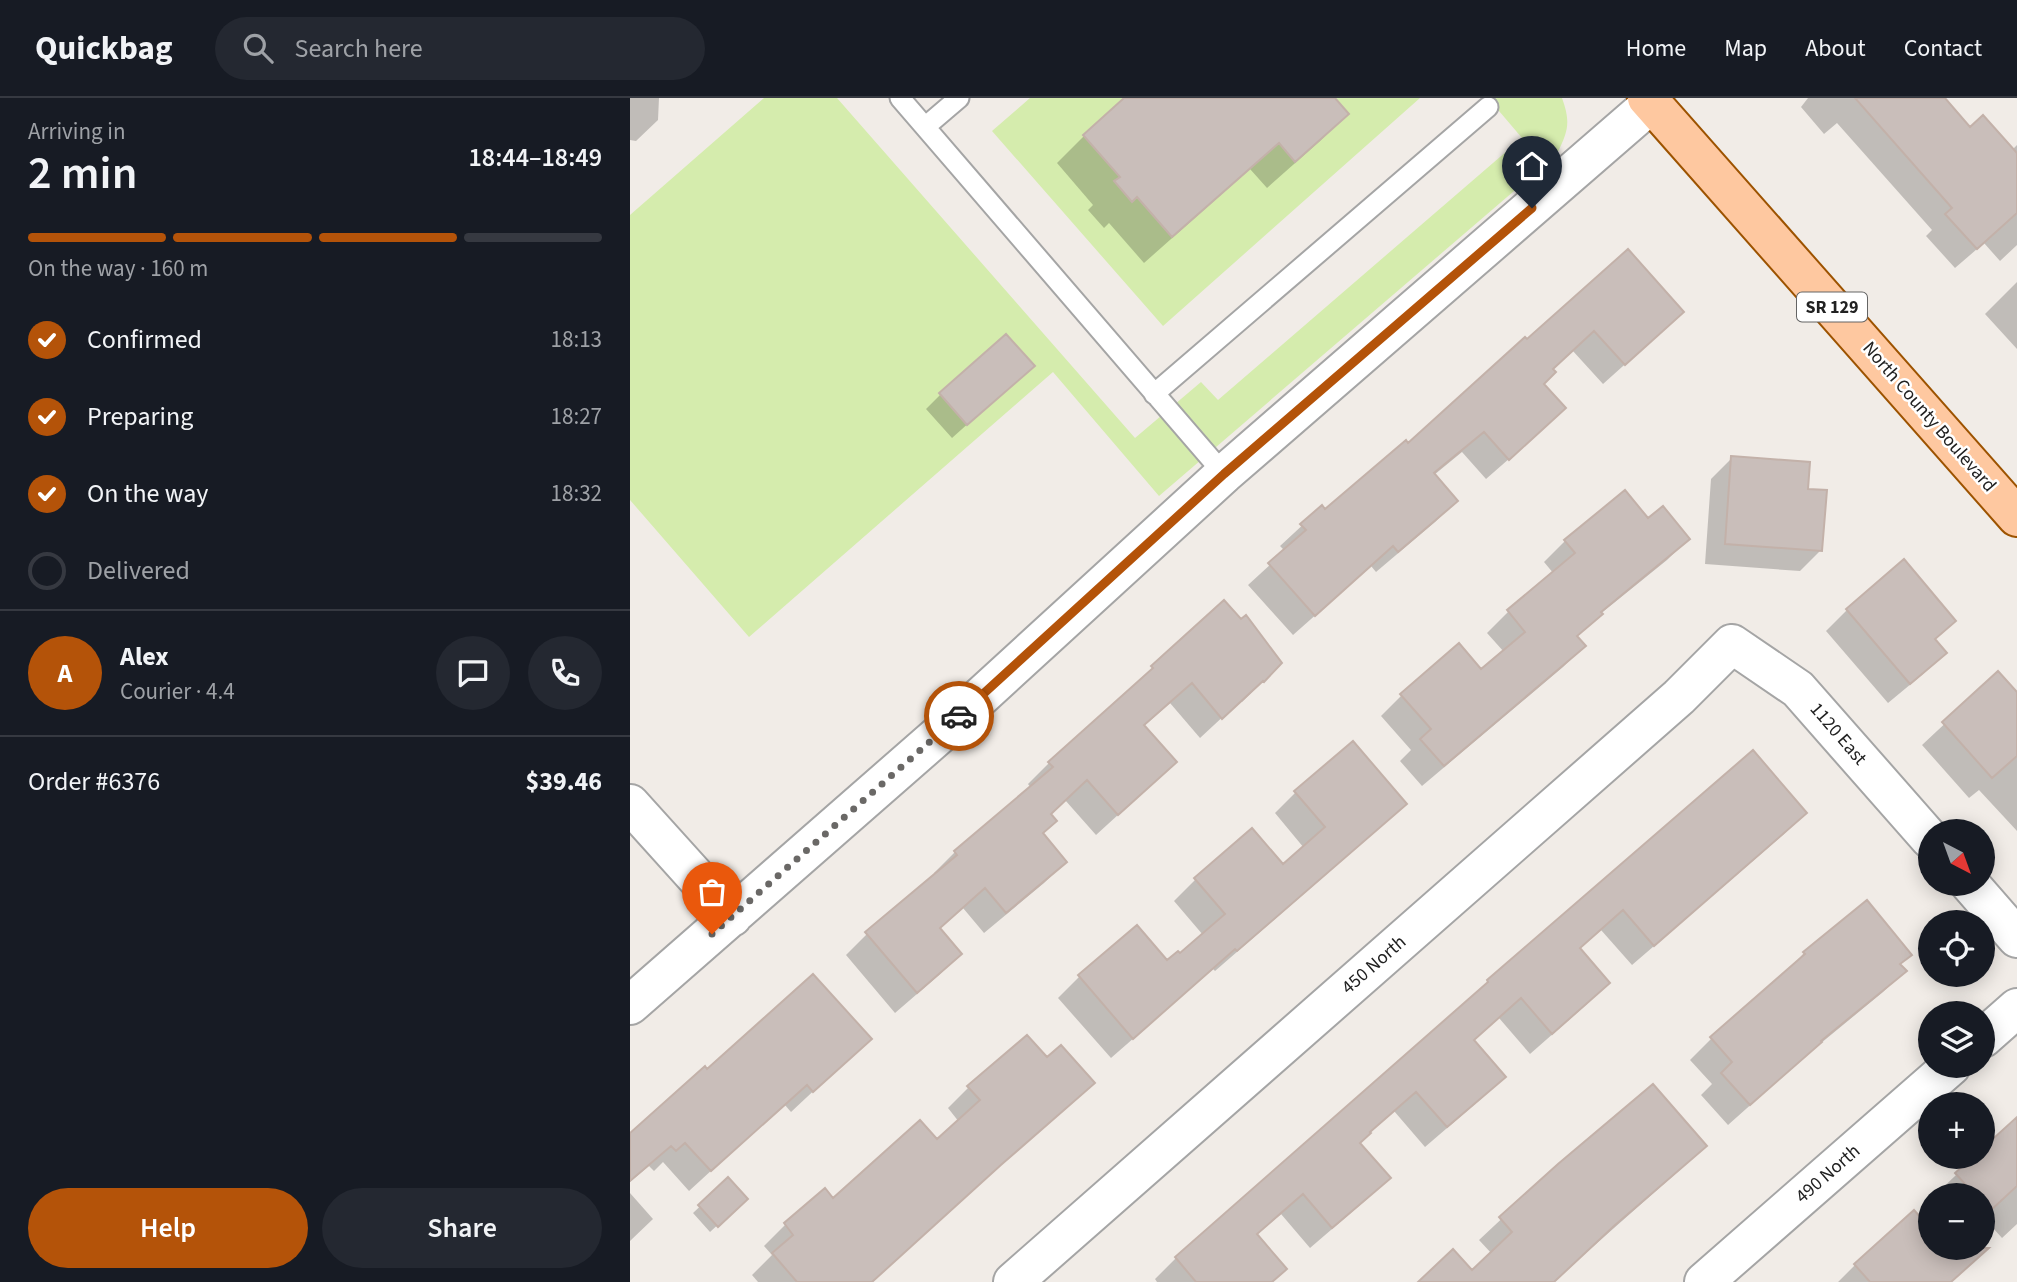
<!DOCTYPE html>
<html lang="en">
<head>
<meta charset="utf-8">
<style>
	:root { --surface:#171b24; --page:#242831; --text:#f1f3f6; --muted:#9ea1a6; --line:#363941; --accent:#b45309 }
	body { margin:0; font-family:"Source Sans 3",sans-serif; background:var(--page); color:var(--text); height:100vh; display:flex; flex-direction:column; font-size:26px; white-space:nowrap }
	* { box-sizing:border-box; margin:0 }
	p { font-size:23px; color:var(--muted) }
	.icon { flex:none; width:38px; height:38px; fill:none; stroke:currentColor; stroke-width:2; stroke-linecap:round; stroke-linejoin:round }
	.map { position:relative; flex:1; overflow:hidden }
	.side { display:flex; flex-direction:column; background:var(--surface); width:630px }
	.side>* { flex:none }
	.needle { width:46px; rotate:139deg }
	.tools { position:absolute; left:1288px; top:721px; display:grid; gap:14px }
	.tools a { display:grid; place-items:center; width:77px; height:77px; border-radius:50%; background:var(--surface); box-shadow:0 4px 18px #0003; font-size:35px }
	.pin { position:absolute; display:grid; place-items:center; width:60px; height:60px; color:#fff; margin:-72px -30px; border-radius:50% 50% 50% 0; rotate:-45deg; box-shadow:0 0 7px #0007 }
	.pin .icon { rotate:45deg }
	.courier { position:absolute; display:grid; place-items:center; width:70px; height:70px; margin:-35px; border:5px solid #b45309; border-radius:50%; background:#fff; color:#222; box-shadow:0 2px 9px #0007 }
	.summary em { font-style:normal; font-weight:600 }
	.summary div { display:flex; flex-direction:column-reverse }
	.summary { display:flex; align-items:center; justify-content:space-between; height:119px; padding:0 28px }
	h1 { font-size:46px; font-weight:600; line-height:52px }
	.bar { display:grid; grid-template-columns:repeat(4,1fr); gap:10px 7px; align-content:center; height:84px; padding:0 28px }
	.bar i { height:9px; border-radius:5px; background:var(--line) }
	.bar .active { background:var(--accent) }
	.bar p { grid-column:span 4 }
	.line { display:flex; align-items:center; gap:18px; padding:0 28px; border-top:2px solid var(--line) }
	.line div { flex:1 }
	.round { display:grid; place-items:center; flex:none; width:74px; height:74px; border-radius:37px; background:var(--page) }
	ol { padding:0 28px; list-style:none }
	li { display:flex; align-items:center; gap:21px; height:77px }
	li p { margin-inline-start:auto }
	li .icon { padding:7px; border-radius:50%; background:var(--accent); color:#fff; stroke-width:4 }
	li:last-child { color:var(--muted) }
	li i { width:38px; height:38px; border:4px solid var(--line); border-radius:50% }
	.cta { display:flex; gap:14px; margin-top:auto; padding:14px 28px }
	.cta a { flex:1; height:80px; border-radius:42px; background:var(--accent); color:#fff; font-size:28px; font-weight:600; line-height:80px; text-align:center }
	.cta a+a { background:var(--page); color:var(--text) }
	header { display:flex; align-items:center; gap:42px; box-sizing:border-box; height:98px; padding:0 35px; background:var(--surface); border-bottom:2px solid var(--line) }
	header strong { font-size:33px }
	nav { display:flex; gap:38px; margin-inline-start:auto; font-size:24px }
	.search { width:490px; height:63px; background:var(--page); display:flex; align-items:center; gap:18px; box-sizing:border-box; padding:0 24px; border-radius:38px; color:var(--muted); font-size:26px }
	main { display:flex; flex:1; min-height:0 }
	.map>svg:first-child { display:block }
	.grass { fill:#d5ecad }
	.shadow { fill:#0003 }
	.building { fill:#c9beba; stroke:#c3b1a9; stroke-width:2 }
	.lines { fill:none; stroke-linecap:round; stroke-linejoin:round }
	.service-casing { stroke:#a5a5a5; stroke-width:23 }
	.minor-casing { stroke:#a5a5a5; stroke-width:42 }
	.primary-casing { stroke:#9d5300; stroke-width:42 }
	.service { stroke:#fff; stroke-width:19 }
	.minor { stroke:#fff; stroke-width:38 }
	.primary { stroke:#fec8a0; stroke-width:38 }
	.done { stroke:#6a6866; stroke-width:7; stroke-dasharray:0 12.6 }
	.route { stroke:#b45309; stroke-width:9 }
	.labels { text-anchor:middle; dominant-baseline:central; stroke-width:5; stroke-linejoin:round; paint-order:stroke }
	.shield { fill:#fff; stroke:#646464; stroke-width:2 }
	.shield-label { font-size:18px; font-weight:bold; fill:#212121 }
	.street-label { font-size:19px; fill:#212121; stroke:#fff }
</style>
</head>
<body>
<header>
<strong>Quickbag</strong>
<div class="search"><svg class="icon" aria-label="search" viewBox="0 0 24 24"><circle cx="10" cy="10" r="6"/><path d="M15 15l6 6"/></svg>Search here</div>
<nav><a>Home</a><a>Map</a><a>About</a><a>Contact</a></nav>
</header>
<main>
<section class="side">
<div class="summary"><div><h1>2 min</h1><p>Arriving in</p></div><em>18:44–18:49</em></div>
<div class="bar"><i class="active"></i><i class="active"></i><i class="active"></i><i></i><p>On the way · 160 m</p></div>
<ol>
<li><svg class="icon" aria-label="check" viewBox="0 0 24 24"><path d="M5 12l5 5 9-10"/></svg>Confirmed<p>18:13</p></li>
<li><svg class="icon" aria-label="check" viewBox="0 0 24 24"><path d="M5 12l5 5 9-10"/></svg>Preparing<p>18:27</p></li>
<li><svg class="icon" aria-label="check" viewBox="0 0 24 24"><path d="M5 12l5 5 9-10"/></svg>On the way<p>18:32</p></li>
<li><i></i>Delivered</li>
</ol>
<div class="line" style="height:126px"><b class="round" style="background:var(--accent);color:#fff">A</b><div><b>Alex</b><p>Courier · 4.4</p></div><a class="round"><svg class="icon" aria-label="chat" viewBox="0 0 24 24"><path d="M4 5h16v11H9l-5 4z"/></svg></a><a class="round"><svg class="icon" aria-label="phone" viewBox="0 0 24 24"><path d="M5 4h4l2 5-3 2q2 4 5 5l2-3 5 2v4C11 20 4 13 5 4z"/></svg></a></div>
<div class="line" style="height:91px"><div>Order #6376</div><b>$39.46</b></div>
<div class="cta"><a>Help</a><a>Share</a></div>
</section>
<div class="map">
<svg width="1387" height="1184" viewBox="0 0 1387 1184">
	<rect width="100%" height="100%" fill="#f1ece7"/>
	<path class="grass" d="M 134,0 L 207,0 L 505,340 L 571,284 L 588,302 L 892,40 L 858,0 L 932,0 C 941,25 938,33 927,56 L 529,398 L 423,274 L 119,539 L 0,402 L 0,117 Z
		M 400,0 L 494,0 L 490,79 L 485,84 L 503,104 L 507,99 L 542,139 L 649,45 L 665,63 L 719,16 L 705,0 L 790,0 L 533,228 L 362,33 Z"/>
	<path class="shadow" d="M 0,0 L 29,0 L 28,22 L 6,43 L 0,42 Z
		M 497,0 L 703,0 L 717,16 L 690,43 L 637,90 L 620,71 L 514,165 L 479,125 L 474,130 L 458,112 L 463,107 L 427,65 L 454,38 Z
		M 1178,0 L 1313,0 L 1339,31 L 1382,52 L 1387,47 L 1387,147 L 1370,163 L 1354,145 L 1325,170 L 1296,138 L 1302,132 L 1207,25 L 1194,36 L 1171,9 Z
		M 998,153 L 1031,234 L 973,286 L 942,252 L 922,272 L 912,286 L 913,331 L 856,381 L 832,354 L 804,377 L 826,403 L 805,424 L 746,474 L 741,468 L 663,537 L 618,487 L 655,453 L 650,448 L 691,410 L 695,414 L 778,347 Z
		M 1387,184 L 1387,251 L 1355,216 Z
		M 388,281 L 322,340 L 296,311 L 310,297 Z
		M 1102,360 L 1176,392 L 1191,452 L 1170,473 L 1075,466 L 1081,381 Z
		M 1018,422 L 1058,441 L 1037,462 L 969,517 L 946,539 L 954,548 L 933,569 L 792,688 L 770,663 L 781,652 L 751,618 L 772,597 L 851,573 L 874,554 L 857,535 L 878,514 L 924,476 L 914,464 L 935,443 Z
		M 594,505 L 633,583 L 612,604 L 611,602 L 570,640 L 540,605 L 513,629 L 523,685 L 466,737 L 435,702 L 419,716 L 411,735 L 435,764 L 414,785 L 354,835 L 333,810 L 309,831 L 330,856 L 309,877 L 265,915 L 216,857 L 237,836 L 306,777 L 304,775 L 325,754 L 401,690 L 398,686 L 419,665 Z
		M 1217,512 L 1304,542 L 1314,555 L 1293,576 L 1258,605 L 1196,533 Z
		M 1368,576 L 1387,597 L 1387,733 L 1349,692 L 1339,700 L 1292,647 Z
		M 666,694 L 775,705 L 754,726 L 585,873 L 583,871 L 481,960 L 428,900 L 449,879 L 537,865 L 550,857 L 573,837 L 544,803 L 565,782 L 622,733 L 653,768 L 674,750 L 645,715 Z
		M 1175,715 L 1154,736 L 1002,867 L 971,832 L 949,851 L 978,885 L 957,906 L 900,956 L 869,920 L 843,943 L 873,979 L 852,1000 L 795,1049 L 764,1013 L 734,1040 L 729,1045 L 758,1080 L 737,1101 L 680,1150 L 651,1116 L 626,1137 L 655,1171 L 642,1184 L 527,1184 L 525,1181 L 546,1160 L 837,905 L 858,884 Z
		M 1174,855 L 1269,867 L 1274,873 L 1253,894 L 1179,955 L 1098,1027 L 1071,997 L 1082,986 L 1060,962 L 1081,941 L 1154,877 Z
		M 239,941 L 161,1014 L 154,1006 L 59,1093 L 33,1064 L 24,1073 L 19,1068 L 0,1084 L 0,1038 L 77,973 Z
		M 417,962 L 462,985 L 441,1006 L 348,1086 L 242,1184 L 128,1184 L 122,1177 L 142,1157 L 134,1148 L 155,1127 L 203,1103 L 307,1043 L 329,1024 L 318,1010 L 339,989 Z
		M 1385,1023 L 1387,1026 L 1387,1126 L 1372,1140 L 1353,1119 L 1353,1097 L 1305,1097 L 1345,1059 L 1353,1059 L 1353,1052 Z
		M 1074,1048 L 1053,1069 L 923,1184 L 790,1184 L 842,1174 L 862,1156 L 849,1142 L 929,1067 Z
		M 98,1082 L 116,1101 L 80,1134 L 63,1115 Z
		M 0,1095 L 23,1121 L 0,1143 Z
		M 1300,1115 L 1300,1150 L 1339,1150 L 1347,1159 L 1321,1184 L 1208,1184 L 1225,1167 L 1292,1123 Z"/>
	<path class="building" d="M 494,0 L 705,0 L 719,16 L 665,64 L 649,45 L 542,139 L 507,99 L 502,104 L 484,83 L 490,79 L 453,37 Z
		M 1225,0 L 1315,0 L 1340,29 L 1353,17 L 1387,55 L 1387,115 L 1347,151 L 1315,116 L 1322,110 Z
		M 998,151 L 1054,214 L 995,267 L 964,233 L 923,271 L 926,274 L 914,286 L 936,310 L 879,362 L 854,334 L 804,375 L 828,403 L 768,454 L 763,448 L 685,518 L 638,465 L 676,432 L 670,426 L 692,407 L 695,411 L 776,342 L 778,345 L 895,239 L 897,241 Z
		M 376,236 L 405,268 L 337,327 L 309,295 Z
		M 1101,358 L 1180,364 L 1178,391 L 1197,392 L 1192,453 L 1095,446 Z
		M 995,392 L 1018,420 L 1033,408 L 1060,441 L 971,514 L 973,516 L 947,538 L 956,548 L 814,668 L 790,641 L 801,631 L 770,596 L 829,545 L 851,571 L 895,534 L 877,512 L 945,455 L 934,442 Z
		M 1274,461 L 1326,523 L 1305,541 L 1317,555 L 1280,586 L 1216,511 Z
		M 594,502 L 611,521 L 616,517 L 652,565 L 634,584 L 633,583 L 592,621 L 562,585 L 514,627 L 547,664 L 488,717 L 457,682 L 421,716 L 427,723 L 413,735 L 437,764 L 376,815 L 355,790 L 310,830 L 332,856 L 287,895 L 235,834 L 327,757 L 324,753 L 423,669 L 418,664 L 523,570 L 521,568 Z
		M 1368,573 L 1387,594 L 1387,658 L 1362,680 L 1312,624 Z
		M 723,643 L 777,706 L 607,853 L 605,851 L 503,941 L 448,877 L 507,827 L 537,862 L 548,853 L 550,855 L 595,816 L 564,780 L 622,730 L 653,766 L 695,729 L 664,693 Z
		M 1123,652 L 1177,715 L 1024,848 L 993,812 L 950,850 L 980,885 L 922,936 L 891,900 L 844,942 L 876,979 L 817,1029 L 786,994 L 740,1034 L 741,1035 L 730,1045 L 761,1080 L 702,1130 L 673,1096 L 627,1136 L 657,1171 L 642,1184 L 566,1184 L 545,1159 L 858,884 L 857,882 Z
		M 1237,802 L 1282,857 L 1270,866 L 1277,873 L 1191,943 L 1192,944 L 1120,1007 L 1091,975 L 1102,964 L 1080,939 L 1175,856 L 1173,854 Z
		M 183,876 L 242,941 L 183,994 L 177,987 L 81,1073 L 55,1045 L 46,1053 L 41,1048 L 0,1083 L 0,1035 L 75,968 L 77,971 Z
		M 397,937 L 417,959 L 431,947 L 465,985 L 372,1066 L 242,1184 L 167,1184 L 142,1155 L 163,1137 L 154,1125 L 195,1090 L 203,1100 L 290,1022 L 307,1041 L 350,1002 L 337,988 Z
		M 1023,986 L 1077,1048 L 984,1128 L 924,1184 L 788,1184 L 823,1151 L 842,1172 L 882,1134 L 869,1119 L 928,1066 Z
		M 1387,1019 L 1387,1088 L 1359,1114 L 1353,1106 L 1353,1097 L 1345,1097 L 1325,1075 L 1343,1059 L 1353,1059 L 1353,1050 Z
		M 98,1079 L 118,1101 L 88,1129 L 68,1107 Z
		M 1284,1112 L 1300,1130 L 1300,1150 L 1359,1150 L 1321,1184 L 1240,1184 L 1224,1166 Z"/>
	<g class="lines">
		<g class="service-casing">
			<path id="service" d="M 270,0 L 295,29
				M 329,0 L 295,29 L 594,376
				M 524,296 L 858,9"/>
		</g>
		<g class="minor-casing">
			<path id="minor" d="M 0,706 L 102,819
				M 1340,786 L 1387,840
				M 0,907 L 312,634 L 594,376 L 1022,5
				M 1353,940 L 1387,910
				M 383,1184 L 1049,599 L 1102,546 L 1168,591 L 1300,741
				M 1074,1184 L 1321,968"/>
		</g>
		<g class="primary-casing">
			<path id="primary" d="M 1017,0 L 1387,419"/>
		</g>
		<use href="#service" class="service"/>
		<use href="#minor" class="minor"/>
		<use href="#primary" class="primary"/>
	</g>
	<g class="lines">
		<path class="done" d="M 82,836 L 329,618"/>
		<path class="route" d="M 329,618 L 594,376 L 902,110"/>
	</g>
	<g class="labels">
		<rect class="shield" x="1167" y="194.5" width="70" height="29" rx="5"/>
		<g class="shield-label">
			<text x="1202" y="209">SR 129</text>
		</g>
		<g class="street-label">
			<text transform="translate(1299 319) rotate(49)">North County Boulevard</text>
			<text transform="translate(1208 636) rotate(49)">1120 East</text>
			<text transform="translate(744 867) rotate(-41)">450 North</text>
			<text transform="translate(1198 1076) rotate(-41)">490 North</text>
		</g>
	</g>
</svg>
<div class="tools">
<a><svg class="needle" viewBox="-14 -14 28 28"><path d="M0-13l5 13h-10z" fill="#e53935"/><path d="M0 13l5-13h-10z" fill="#9ea1a6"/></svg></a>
<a><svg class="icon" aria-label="locate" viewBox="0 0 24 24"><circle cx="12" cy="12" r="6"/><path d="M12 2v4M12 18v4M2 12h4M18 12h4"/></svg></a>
<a><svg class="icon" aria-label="layers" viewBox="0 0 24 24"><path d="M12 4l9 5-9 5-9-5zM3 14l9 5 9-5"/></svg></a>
<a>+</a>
<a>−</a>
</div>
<div class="pin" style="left:82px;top:836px;background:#ea580c"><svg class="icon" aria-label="bag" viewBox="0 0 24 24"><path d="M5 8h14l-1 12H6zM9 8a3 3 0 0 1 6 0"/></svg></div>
<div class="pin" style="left:902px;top:110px;background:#1f2937"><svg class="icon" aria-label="home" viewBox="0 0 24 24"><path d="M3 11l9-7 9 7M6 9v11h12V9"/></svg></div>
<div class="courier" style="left:329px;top:618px"><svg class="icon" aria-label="car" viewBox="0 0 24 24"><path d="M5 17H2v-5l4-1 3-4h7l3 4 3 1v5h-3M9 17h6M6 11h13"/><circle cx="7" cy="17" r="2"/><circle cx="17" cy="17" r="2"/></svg></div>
</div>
</main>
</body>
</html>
